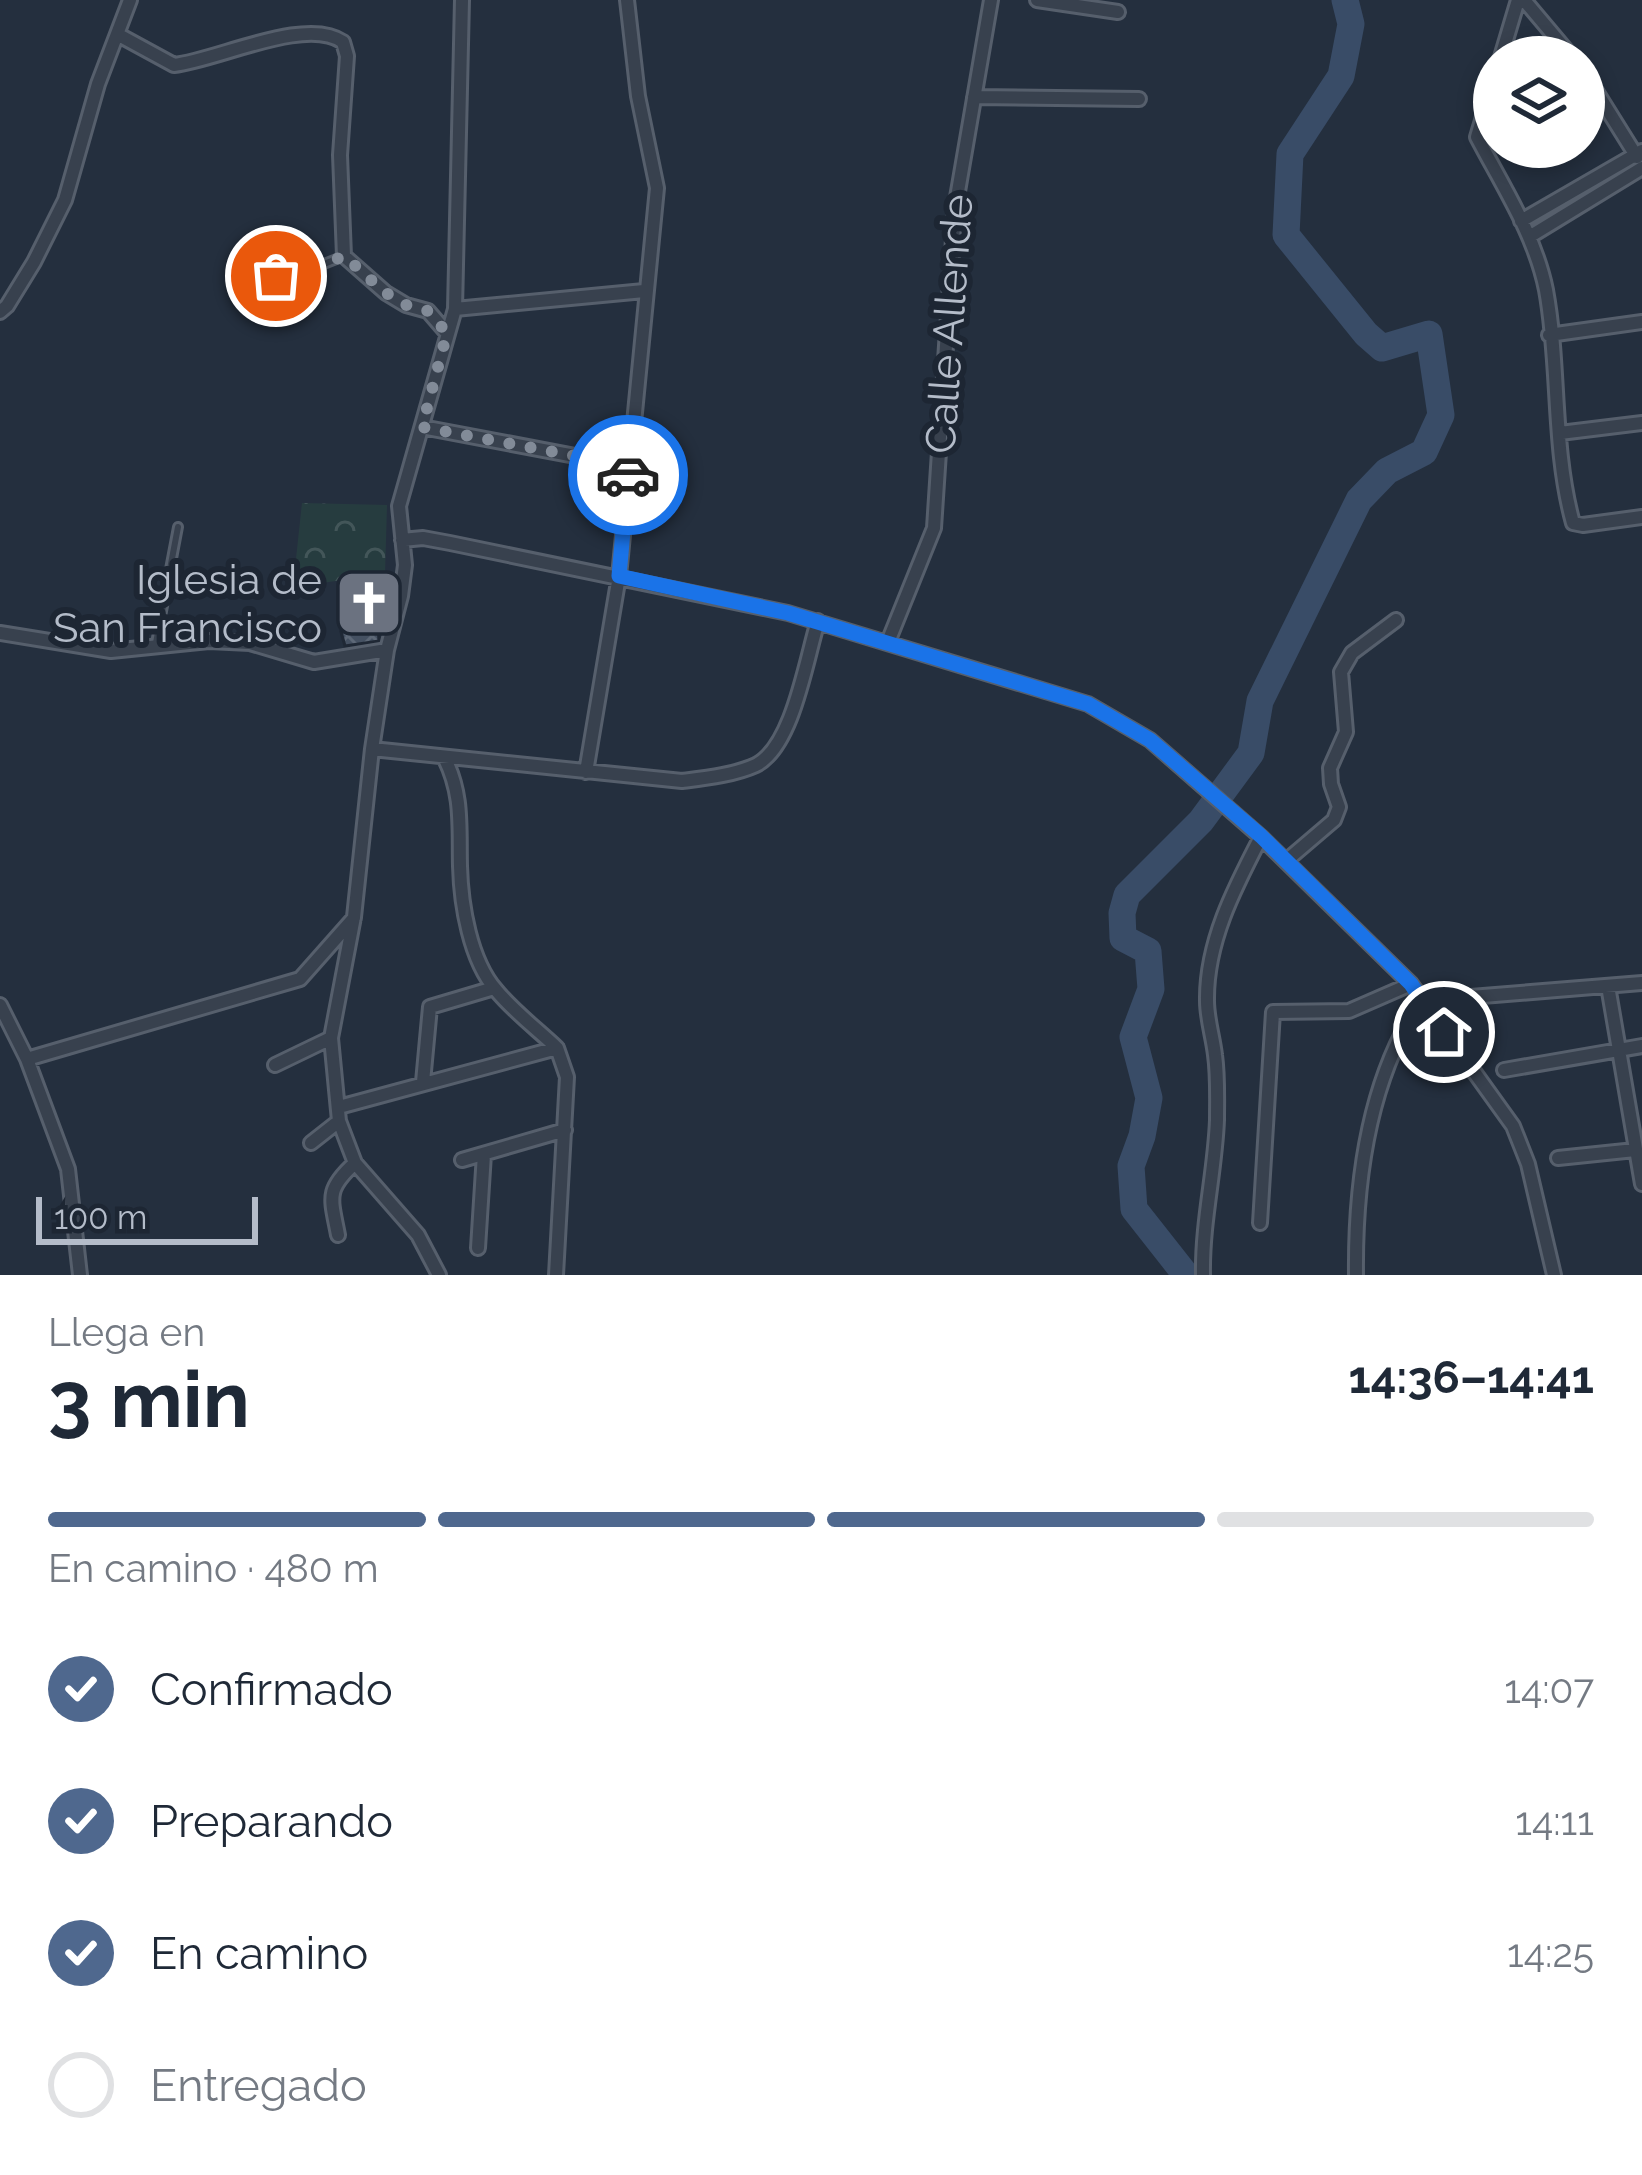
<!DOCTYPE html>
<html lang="es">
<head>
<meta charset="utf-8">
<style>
	:root { --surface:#fff; --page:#f6f6f7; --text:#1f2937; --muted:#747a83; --line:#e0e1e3; --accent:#4f688e }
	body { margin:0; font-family:Raleway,sans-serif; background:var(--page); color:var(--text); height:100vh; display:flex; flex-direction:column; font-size:45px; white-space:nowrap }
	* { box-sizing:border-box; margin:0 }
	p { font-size:39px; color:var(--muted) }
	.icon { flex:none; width:66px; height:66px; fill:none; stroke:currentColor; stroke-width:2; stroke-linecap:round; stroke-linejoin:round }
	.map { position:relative; height:1275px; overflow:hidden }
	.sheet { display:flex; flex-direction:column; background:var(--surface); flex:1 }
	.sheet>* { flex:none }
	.buttons { position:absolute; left:1473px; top:36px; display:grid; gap:24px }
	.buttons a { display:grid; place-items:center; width:132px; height:132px; border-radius:50%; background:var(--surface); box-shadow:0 6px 18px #0003; font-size:60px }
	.scale { position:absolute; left:36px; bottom:30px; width:222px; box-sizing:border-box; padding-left:12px; border:6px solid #b4bcc9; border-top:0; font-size:33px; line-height:42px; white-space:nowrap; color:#b4bcc9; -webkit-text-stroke:9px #1d2633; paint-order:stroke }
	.pin { position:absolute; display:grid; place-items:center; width:102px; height:102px; color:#fff; margin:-51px; border:6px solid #fff; border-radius:50%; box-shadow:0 3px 12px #0007 }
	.courier { position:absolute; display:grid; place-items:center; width:120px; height:120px; margin:-60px; border:9px solid #1a73e8; border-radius:50%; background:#fff; color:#222; box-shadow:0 3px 15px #0007 }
	.headline em { font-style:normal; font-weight:700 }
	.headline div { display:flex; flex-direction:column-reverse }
	.headline { display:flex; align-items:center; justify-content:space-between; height:204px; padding:0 48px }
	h1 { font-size:78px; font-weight:700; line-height:90px }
	.bar { display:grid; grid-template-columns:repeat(4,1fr); gap:18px 12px; align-content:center; height:144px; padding:0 48px }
	.bar i { height:15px; border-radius:9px; background:var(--line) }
	.bar .active { background:var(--accent) }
	.bar p { grid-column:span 4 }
	ol { padding:0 48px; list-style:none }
	li { display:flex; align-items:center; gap:36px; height:132px }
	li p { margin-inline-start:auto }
	li .icon { padding:12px; border-radius:50%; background:var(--accent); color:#fff; stroke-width:4 }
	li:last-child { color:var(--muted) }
	li i { width:66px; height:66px; border:6px solid var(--line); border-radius:50% }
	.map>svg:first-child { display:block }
	.forest { fill:url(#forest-crowns) }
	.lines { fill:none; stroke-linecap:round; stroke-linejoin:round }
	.river { stroke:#394c67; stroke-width:27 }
	.building { fill:url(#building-cross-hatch); stroke:#1f2835; stroke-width:3 }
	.service-casing { stroke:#565f6c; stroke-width:12 }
	.minor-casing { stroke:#565f6c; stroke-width:18 }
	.service { stroke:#38414e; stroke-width:6 }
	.minor { stroke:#38414e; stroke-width:12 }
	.done { stroke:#828b98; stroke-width:12; stroke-dasharray:0 21.6 }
	.route { stroke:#1a73e8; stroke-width:15 }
	.labels { text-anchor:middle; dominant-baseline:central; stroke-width:12; stroke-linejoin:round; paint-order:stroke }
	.street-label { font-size:42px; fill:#b4bcc9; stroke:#1d2633 }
	.poi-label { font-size:42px; fill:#b4bcc9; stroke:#1d2633; text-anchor:end }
</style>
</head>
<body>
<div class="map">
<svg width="1642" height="1275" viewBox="0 0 1642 1275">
	<defs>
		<pattern id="forest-crowns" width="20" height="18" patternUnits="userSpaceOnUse" patternTransform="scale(3)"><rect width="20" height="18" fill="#263c3f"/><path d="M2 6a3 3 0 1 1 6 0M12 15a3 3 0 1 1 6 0" fill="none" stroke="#435659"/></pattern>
		<pattern id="building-cross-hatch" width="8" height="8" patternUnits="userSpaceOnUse" patternTransform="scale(3)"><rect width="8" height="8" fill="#455162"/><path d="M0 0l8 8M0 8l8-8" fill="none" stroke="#5d6877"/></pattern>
	</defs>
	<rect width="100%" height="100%" fill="#242f3e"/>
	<path class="forest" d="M 302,503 L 387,505 L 385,574 L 293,587 Z"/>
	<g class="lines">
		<path class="river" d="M 1186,1275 L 1134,1209 L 1131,1166 L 1142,1136 L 1149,1098 L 1133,1037 L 1151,989 L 1148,951 L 1123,938 L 1122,913 L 1127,895 L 1201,821 L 1251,753 L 1260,701 L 1359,500 L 1387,471 L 1424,452 L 1441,415 L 1429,334 L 1382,348 L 1366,334 L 1286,235 L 1290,154 L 1341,76 L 1351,24 L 1345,0"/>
	</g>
	<path class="building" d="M 376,590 L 379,641 L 345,646 L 341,632 L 351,632 L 345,599 Z"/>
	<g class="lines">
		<g class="service-casing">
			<path id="service" d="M 276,276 L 299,274 L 344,256
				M 156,643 L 178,527"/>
		</g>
		<g class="minor-casing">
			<path id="minor" d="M 1037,0 L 1118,12
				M 1524,0 L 1572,57
				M 117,34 L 174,65 C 218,60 306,16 343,42 L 347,56 L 340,155 L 344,256 L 386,293 L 406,305 L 428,311 L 447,333
				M 1501,57 L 1518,0
				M 1584,72 L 1637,157
				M 1494,80 L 1477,137 C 1502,185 1535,235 1546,290 C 1560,366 1552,447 1573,523 L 1583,525 L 1642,517
				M 974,97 L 1139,99
				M 1521,221 L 1642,151
				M 1529,237 L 1642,168
				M 455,309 L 644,291
				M 0,312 L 7,306 L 34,262 L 65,200 L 98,84 L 130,0
				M 1549,335 L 1642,322
				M 422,427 L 628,466
				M 1560,433 L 1642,423
				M 402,540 L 423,538 L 450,543 L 788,613 L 1088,704 L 1150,740 L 1261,837 L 1411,984 L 1513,1126 L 1528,1164 L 1554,1275
				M 0,633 L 111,651 L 209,641 L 250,643 L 314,662 L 387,650
				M 888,642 L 934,528 L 955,209 L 991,0
				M 372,749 L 682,781 C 706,778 734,775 756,765 C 793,746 806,660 818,621
				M 444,757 C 463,794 459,826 460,866 C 461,905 470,960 496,990 C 513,1011 537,1029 557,1048 L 567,1077 L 556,1275
				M 586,772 L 619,576 L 657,188 L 638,96 L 627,0
				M 1286,861 L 1334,820 L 1339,807 L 1331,784 L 1330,768 L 1346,732 L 1341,672 L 1352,653 L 1396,620
				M 1608,986 L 1642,1184
				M 1421,1001 L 1642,983
				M 0,1005 L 27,1059 L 68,1169 L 80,1275
				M 27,1059 L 300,979 L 354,918
				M 275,1065 L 331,1038
				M 1504,1070 L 1642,1046
				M 423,1082 L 430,1007 L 494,988
				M 339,1107 L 557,1048
				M 311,1143 L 339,1121
				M 1558,1158 L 1635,1150
				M 462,1160 L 565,1130
				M 1260,1223 L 1273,1012 L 1349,1011 L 1411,984
				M 338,1235 C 331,1198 325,1190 355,1163
				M 478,1248 L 484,1154
				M 439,1275 L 418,1235 L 355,1163 L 339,1121 L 331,1038 L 354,917 L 372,749 L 387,650 L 401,596 L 405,565 L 399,506 L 455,309 L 462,0
				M 1203,1275 C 1202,1222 1215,1172 1217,1120 C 1217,1099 1218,1076 1215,1055 C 1213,1037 1207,1019 1207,1001 C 1206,942 1235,887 1261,837
				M 1356,1275 C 1355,1182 1368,1080 1421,1001"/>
		</g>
		<use href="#service" class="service"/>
		<use href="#minor" class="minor"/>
	</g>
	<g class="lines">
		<path class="done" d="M 276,276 L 298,274 L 344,256 L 386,293 L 406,305 L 428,311 L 447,333 L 422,427 L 628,466 L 628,475"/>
		<path class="route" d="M 628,475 L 619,576 L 788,613 L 1088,704 L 1150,740 L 1261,836 L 1411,984 L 1444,1032"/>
	</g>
	<defs>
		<g id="church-square" transform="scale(3.45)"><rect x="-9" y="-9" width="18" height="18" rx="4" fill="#6b7280" stroke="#1d2633"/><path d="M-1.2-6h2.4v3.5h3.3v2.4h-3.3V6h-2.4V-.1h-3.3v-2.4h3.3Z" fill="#fff"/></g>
	</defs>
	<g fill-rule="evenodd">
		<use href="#church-square" x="369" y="603"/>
	</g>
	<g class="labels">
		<g class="street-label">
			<text transform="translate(949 324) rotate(-86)">Calle Allende</text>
		</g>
		<g class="poi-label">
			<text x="322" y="579">Iglesia de<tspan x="322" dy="48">San Francisco</tspan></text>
		</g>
	</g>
</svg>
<div class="buttons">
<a><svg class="icon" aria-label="layers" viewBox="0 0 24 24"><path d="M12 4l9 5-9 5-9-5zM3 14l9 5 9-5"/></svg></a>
</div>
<div class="scale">100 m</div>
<div class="pin" style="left:276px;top:276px;background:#ea580c"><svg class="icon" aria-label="bag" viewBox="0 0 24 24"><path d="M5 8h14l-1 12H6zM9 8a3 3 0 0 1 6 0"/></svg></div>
<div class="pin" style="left:1444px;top:1032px;background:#1f2937"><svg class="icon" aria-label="home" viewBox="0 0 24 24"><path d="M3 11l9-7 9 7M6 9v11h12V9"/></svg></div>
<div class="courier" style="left:628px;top:475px"><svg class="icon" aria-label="car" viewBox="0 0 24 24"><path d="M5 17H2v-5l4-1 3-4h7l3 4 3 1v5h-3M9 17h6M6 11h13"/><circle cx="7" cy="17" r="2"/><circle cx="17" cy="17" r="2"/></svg></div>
</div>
<section class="sheet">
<div class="headline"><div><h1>3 min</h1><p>Llega en</p></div><em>14:36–14:41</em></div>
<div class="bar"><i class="active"></i><i class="active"></i><i class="active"></i><i></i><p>En camino · 480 m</p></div>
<ol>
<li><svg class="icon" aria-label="check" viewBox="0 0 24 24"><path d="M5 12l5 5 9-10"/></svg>Confirmado<p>14:07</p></li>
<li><svg class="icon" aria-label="check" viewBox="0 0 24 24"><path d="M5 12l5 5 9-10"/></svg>Preparando<p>14:11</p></li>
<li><svg class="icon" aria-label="check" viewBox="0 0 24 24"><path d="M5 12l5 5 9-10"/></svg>En camino<p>14:25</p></li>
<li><i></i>Entregado</li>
</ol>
</section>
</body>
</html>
